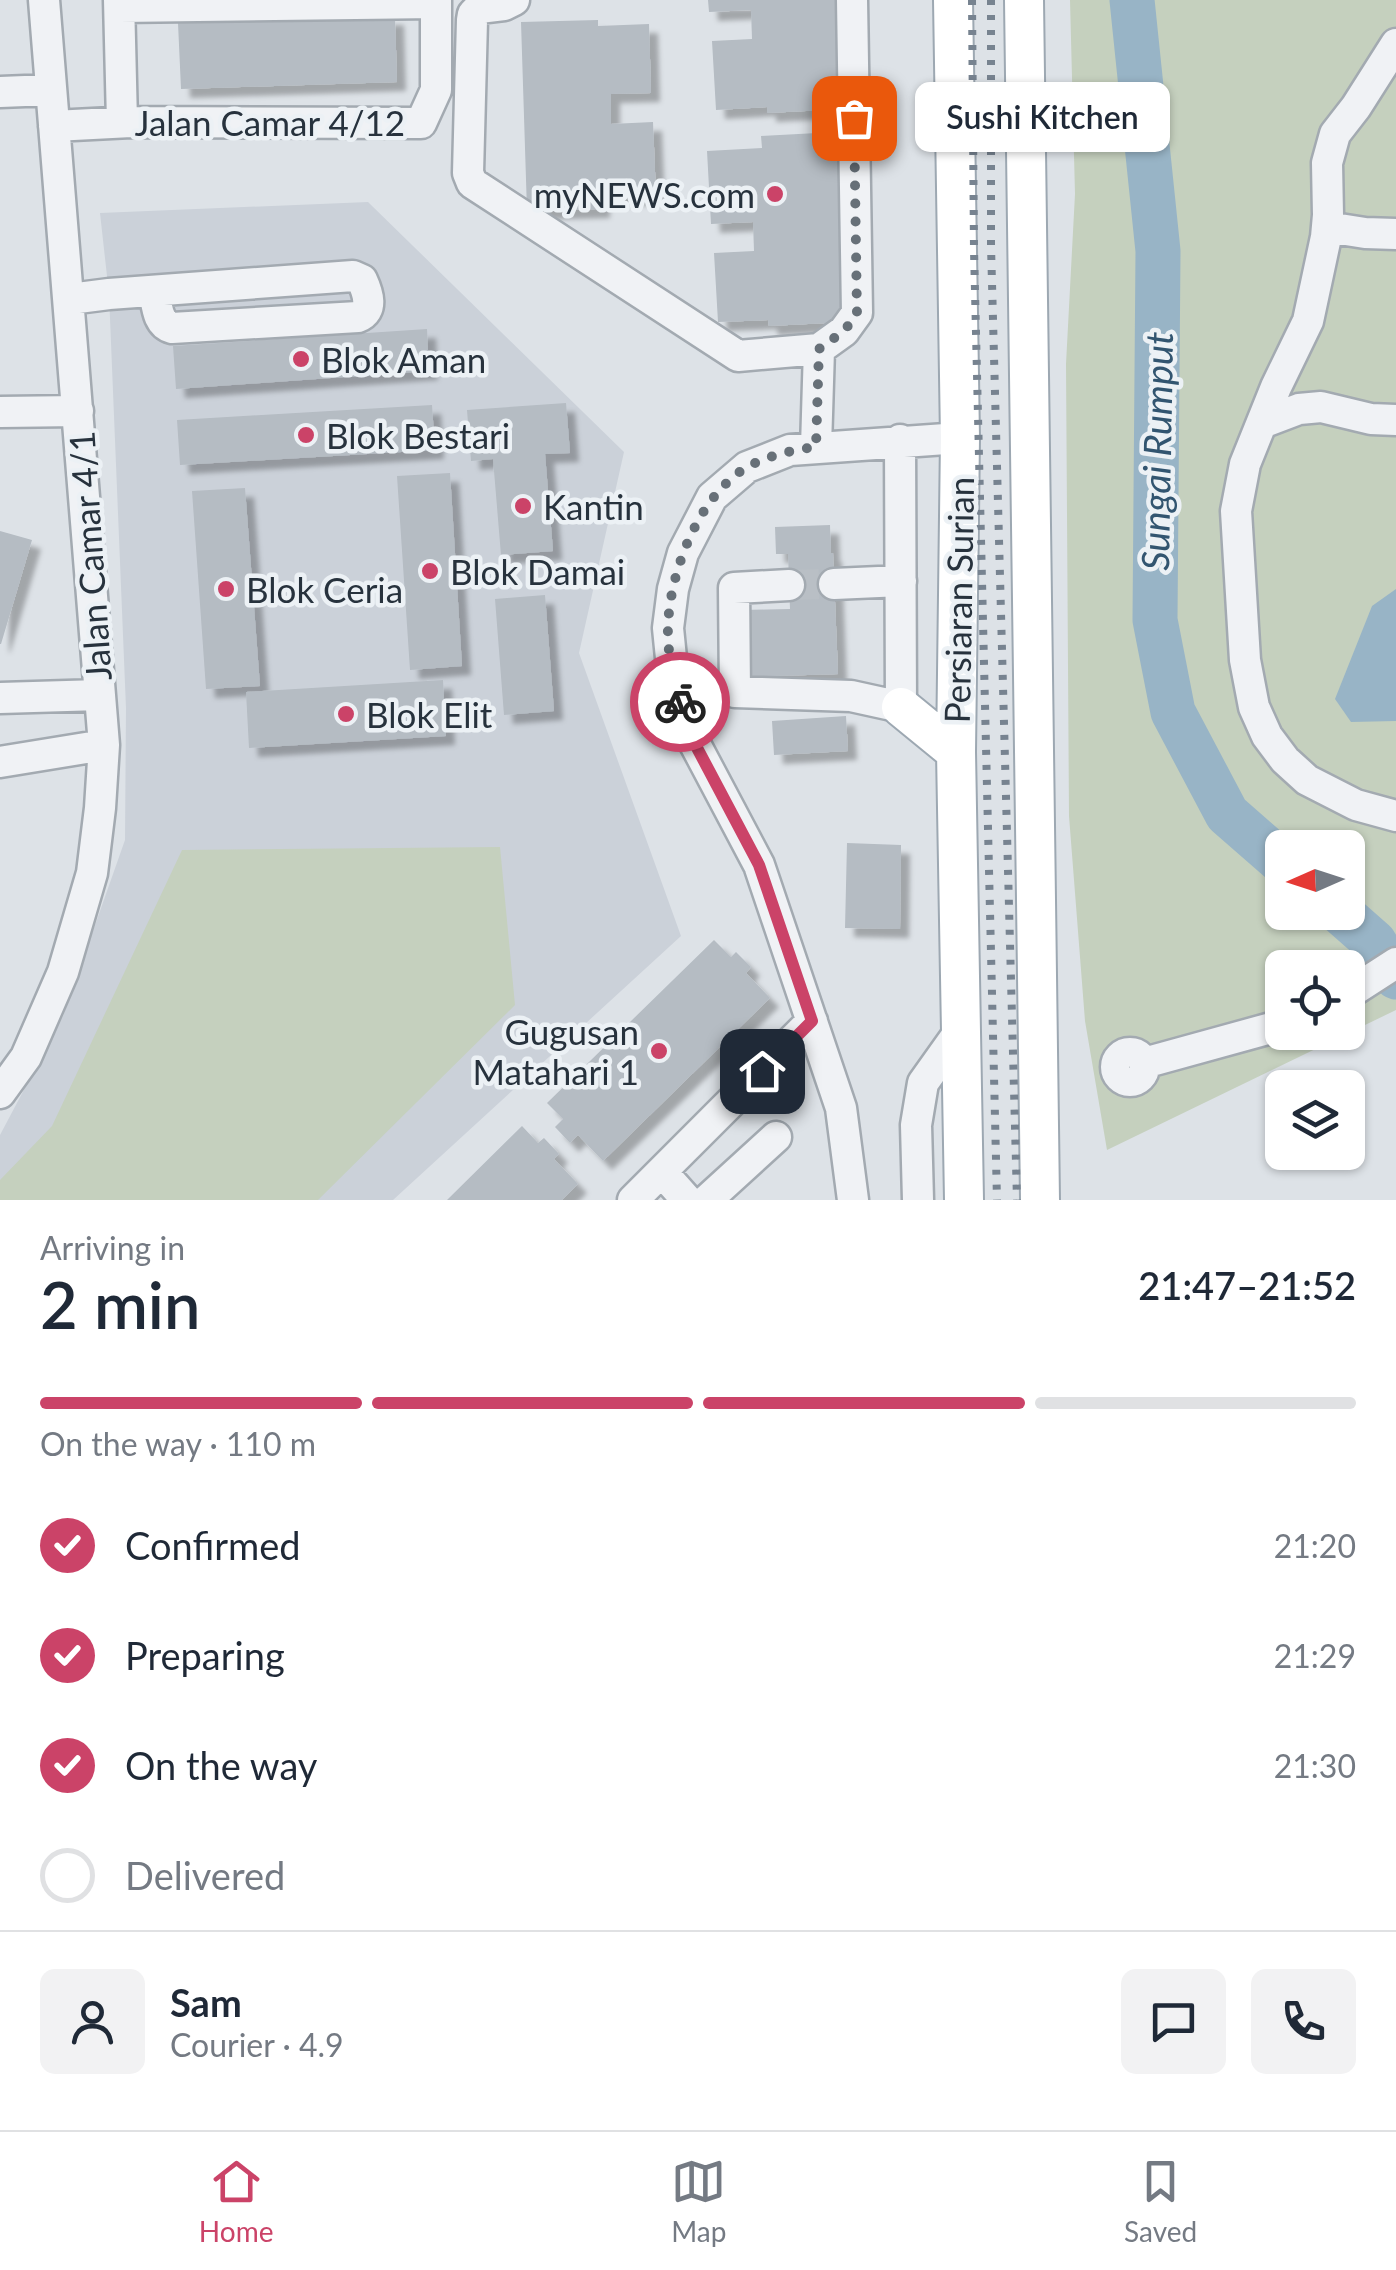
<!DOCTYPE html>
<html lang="en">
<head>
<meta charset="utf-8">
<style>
	:root { --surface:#fff; --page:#f2f2f3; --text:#1f2937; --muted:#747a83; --line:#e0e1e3; --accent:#cb4368 }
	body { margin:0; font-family:Lato,sans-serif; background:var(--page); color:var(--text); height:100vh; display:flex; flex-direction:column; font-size:38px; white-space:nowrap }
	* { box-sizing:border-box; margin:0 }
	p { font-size:32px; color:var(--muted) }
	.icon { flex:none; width:55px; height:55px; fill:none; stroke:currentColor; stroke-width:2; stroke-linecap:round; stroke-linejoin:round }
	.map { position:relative; height:1200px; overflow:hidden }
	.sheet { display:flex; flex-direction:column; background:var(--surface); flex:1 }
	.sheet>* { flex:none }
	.needle { width:65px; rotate:267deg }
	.tools { position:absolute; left:1265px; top:830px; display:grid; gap:20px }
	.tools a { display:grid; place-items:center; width:100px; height:100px; border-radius:15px; background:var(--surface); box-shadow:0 2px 8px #0004; font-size:50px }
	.pin { position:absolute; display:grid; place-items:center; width:85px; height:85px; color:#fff; margin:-42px; border-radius:20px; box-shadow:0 5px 15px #0006 }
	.courier { position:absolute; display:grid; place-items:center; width:100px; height:100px; margin:-50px; border:8px solid #cb4368; border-radius:50%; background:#fff; color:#222; box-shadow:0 2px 12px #0007 }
	.bubble { position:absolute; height:70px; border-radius:15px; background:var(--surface); box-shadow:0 2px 8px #0004; font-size:32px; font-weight:600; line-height:70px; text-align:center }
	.headline em { font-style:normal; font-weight:600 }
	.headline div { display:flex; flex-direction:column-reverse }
	.headline { display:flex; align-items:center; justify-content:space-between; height:170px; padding:0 40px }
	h1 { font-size:65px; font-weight:600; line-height:75px }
	.bar { display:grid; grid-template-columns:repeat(4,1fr); gap:15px 10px; align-content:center; height:120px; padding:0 40px }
	.bar i { height:12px; border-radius:8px; background:var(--line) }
	.bar .current { background:var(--accent) }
	.bar p { grid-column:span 4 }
	.line { display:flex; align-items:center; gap:25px; padding:0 40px; border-top:2px solid var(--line) }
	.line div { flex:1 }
	.round { display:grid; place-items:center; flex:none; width:105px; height:105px; border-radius:15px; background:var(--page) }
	ol { padding:0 40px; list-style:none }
	li { display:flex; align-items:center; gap:30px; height:110px }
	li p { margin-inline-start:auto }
	li .icon { padding:10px; border-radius:50%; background:var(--accent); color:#fff; stroke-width:4 }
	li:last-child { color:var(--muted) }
	li i { width:55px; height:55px; border:5px solid var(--line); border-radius:50% }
	.menu { display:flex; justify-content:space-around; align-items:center; height:140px; border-top:2px solid var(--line); background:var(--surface); font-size:28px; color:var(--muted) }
	.menu a { display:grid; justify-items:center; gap:5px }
	.menu .current { color:var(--accent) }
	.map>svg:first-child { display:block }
	.built { fill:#cbd1d9 }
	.green { fill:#c5d0be; fill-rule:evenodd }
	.water { fill:#98b4c6 }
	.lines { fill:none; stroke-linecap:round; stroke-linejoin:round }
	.river { stroke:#98b4c6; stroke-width:45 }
	.building { fill:#b5bcc3; filter:url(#shadow) }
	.minor-tunnel { stroke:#b9bfc5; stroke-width:30; stroke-dasharray:30 15; stroke-linecap:butt }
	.minor-casing { stroke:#a3aab1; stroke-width:35 }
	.major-casing { stroke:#9da8b2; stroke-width:42 }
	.minor { stroke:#f0f2f5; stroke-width:30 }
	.major { stroke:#fff; stroke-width:38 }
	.rail { stroke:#778390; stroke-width:8; stroke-dasharray:5 10; stroke-linecap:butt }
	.done { stroke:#677078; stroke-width:10; stroke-dasharray:0 18 }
	.route { stroke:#cb4368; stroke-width:12 }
	.poi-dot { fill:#cb4368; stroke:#ecf1f5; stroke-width:4 }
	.labels { text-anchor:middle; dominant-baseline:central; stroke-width:9; stroke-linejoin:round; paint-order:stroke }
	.street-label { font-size:35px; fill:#27323d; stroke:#ecf1f5 }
	.poi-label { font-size:35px; fill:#27323d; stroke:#ecf1f5; text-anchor:start }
	.water-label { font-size:38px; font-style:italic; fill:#325570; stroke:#ecf1f5 }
</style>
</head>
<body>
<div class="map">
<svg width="1396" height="1200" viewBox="0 0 1396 1200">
	<defs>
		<filter id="shadow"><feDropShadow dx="9" dy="9" stdDeviation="2.5" flood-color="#0004"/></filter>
	</defs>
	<rect width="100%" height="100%" fill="#dde2e7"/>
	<path class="built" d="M 368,202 L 624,452 L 579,653 L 681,936 L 393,1200 L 0,1200 L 0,1135 L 63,1016 L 125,840 L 126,708 L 109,294 L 100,213 Z"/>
	<path class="green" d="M 1070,0 L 1396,0 L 1396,1010 L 1107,1150 L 1085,1021 L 1069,816 L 1066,364 L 1075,194 ZM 1282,848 L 1348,848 L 1348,912 L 1282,912 ZM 1282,968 L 1348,968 L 1348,1032 L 1282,1032 Z
		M 500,847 L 515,1005 L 318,1200 L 0,1200 L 0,1180 L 52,1126 L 182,850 Z"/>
	<path class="water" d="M 1396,589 L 1396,721 L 1351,722 L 1335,699 L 1372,606 Z"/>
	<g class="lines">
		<path class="river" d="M 1132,0 L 1158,251 L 1155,620 L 1173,712 L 1227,814 L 1282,862
			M 1340,912 L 1374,942 L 1396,977"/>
	</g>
	<path class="building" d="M 708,0 L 838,0 L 844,109 L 767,113 L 767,107 L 716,110 L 712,41 L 752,39 L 751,10 L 709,12 Z
		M 395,16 L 397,82 L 181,89 L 178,23 Z
		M 598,20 L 598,26 L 649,24 L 651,93 L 611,94 L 611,124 L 653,122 L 656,196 L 601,197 L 601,209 L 527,211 L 521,22 Z
		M 836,132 L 846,322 L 769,326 L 768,320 L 718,322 L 714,253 L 754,251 L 753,222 L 711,224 L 707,151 L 762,148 L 761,136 Z
		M 427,329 L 429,371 L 176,389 L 173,346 Z
		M 566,403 L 570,453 L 545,454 L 553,551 L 501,555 L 493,459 L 471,461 L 467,410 Z
		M 432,405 L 435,450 L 180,465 L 177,420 Z
		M 450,473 L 462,666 L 410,670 L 397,476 Z
		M 245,488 L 260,686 L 206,689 L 192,491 Z
		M 830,525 L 831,553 L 833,553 L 838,674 L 744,677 L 741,610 L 790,609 L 788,554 L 776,554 L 775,527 Z
		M 0,531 L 32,540 L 1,644 L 0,644 Z
		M 545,595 L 554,711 L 504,715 L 495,599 Z
		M 443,680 L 446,736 L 249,748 L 246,692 Z
		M 846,716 L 848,751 L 774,755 L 772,721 Z
		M 847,843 L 901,845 L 900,929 L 845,928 Z
		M 714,940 L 731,957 L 736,952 L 751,967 L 746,973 L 770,998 L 603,1161 L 578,1135 L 570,1143 L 555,1127 L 563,1119 L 547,1103 Z
		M 522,1126 L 538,1143 L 544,1138 L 559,1154 L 554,1159 L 578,1184 L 562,1200 L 447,1200 Z"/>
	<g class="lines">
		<path class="minor-tunnel" d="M 789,585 L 834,584"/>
		<g class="minor-casing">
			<path id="minor" d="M 119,0 L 122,122
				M 514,0 L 504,5 L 479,8 L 473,14 L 472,20 L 468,173 L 472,183 L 738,356 L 819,349 L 844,331 L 857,313 L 852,0
				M 120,7 L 436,3
				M 1396,44 L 1356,107 L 1335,134 L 1327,163 L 1328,215 L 1326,237 L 1308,321 L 1276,387 L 1245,464 L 1236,511 L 1245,660 L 1254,707 L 1267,736 L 1285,760 L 1307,780 L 1356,805 L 1396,816
				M 0,92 L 50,90
				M 54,126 L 131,122 L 421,123 L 436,90 L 436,0
				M 1327,227 L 1365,233 L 1396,234
				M 70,299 L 109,294 L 353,276 L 362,280 C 368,293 374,311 358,317 L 172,328 C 157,324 157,305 154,291
				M 0,412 L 78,411
				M 1262,423 L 1299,409 L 1321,407 L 1371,419 L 1396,420
				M 816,447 L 819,349
				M 834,584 L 901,581
				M 789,585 L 734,588 L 735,692 L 851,696 L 901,707 L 900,440
				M 0,698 L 100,695
				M 0,762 L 104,745
				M 1348,994 L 1396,963
				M1116 1067a14 14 0 1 1 28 0a14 14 0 1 1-28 0Z
				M 1144,1063 L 1282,1025
				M 0,1093 L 26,1057 L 63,972 L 92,873 L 100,808 L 104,745 L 44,0
				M 662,1172 L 687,1200
				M 633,1200 L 812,1021
				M 707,1200 L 776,1137
				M 853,1200 L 841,1108 L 759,865 L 686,727 L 673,678 L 668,628 L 673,589 L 683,553 L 712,497 L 747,467 L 790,450 L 960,438
				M 918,1200 L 916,1125 L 923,1083 L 960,1031"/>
		</g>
		<g class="major-casing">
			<path id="major" d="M 953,0 L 960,438 L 956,752 L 964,1200
				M 1024,0 L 1040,1200
				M 901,707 L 956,752"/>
		</g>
		<use href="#minor" class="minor"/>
		<use href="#major" class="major"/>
		<path class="rail" d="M 972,0 L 974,250 L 997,1200
			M 991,0 L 991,246 L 1017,1200"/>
	</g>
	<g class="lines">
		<path class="done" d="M 680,702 C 673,678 667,651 668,626 C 670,571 699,494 749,466 C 770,455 793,450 816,447 L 819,349 L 844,331 L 857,314 L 854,118"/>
		<path class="route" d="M 680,702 L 686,727 L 759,865 L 812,1021 L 762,1071"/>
	</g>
	<g class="poi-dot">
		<circle cx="775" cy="194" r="10"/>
		<circle cx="301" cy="359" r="10"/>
		<circle cx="306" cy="435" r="10"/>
		<circle cx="523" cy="506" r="10"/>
		<circle cx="430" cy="571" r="10"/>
		<circle cx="226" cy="589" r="10"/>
		<circle cx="346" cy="714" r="10"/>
		<circle cx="659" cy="1051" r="10"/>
	</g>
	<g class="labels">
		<g class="street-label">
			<text x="270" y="122">Jalan Camar 4/12</text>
			<text transform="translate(89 556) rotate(-94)">Jalan Camar 4/1</text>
			<text transform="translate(958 600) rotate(-89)">Persiaran Surian</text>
		</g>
		<g class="poi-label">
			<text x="755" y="194" text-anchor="end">myNEWS.com</text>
			<text x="321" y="359">Blok Aman</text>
			<text x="326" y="435">Blok Bestari</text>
			<text x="543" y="506">Kantin</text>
			<text x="450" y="571">Blok Damai</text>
			<text x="246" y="589">Blok Ceria</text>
			<text x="366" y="714">Blok Elit</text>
			<text x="639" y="1031" text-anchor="end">Gugusan<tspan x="639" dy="40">Matahari 1</tspan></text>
		</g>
		<g class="water-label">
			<text transform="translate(1156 451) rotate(-89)">Sungai Rumput</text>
		</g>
	</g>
</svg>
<div class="tools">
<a><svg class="needle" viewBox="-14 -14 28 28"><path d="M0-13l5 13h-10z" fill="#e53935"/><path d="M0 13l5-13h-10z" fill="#747a83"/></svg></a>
<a><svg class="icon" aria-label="locate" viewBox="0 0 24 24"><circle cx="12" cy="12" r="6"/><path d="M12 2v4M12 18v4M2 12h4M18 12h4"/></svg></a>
<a><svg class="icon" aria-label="layers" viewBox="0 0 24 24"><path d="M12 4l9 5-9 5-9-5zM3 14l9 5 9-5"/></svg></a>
</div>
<div class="pin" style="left:854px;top:118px;background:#ea580c"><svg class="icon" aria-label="bag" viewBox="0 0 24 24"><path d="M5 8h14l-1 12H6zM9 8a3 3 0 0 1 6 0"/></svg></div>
<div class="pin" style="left:762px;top:1071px;background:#1f2937"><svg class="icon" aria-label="home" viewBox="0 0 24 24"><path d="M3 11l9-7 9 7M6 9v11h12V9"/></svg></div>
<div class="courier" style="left:680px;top:702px"><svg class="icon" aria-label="bike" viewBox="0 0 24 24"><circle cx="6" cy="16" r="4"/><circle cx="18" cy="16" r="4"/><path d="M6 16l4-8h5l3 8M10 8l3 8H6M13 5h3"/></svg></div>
<div class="bubble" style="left:915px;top:82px;width:255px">Sushi Kitchen</div>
</div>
<section class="sheet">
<div class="headline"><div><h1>2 min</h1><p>Arriving in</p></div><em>21:47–21:52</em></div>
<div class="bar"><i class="current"></i><i class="current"></i><i class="current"></i><i></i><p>On the way · 110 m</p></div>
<ol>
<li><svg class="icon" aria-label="check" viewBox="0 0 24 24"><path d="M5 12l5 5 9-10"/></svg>Confirmed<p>21:20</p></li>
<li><svg class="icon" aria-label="check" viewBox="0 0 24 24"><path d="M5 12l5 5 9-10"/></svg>Preparing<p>21:29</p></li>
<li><svg class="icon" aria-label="check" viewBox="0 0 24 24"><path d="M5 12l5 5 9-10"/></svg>On the way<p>21:30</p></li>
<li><i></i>Delivered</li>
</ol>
<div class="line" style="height:180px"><a class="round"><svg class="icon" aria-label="person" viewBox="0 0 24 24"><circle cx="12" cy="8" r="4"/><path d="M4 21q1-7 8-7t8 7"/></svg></a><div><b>Sam</b><p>Courier · 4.9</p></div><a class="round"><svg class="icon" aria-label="chat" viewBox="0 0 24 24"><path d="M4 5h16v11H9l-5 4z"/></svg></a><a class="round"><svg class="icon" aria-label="phone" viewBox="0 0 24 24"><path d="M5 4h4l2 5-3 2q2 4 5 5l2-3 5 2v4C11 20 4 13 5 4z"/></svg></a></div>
</section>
<nav class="menu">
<a class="current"><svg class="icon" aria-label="home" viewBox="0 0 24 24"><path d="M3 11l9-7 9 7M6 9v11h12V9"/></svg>Home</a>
<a><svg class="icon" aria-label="map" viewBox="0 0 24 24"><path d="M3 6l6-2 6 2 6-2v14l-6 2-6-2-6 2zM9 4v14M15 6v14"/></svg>Map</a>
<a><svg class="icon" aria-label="saved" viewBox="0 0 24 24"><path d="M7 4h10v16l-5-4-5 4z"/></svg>Saved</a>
</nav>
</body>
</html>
